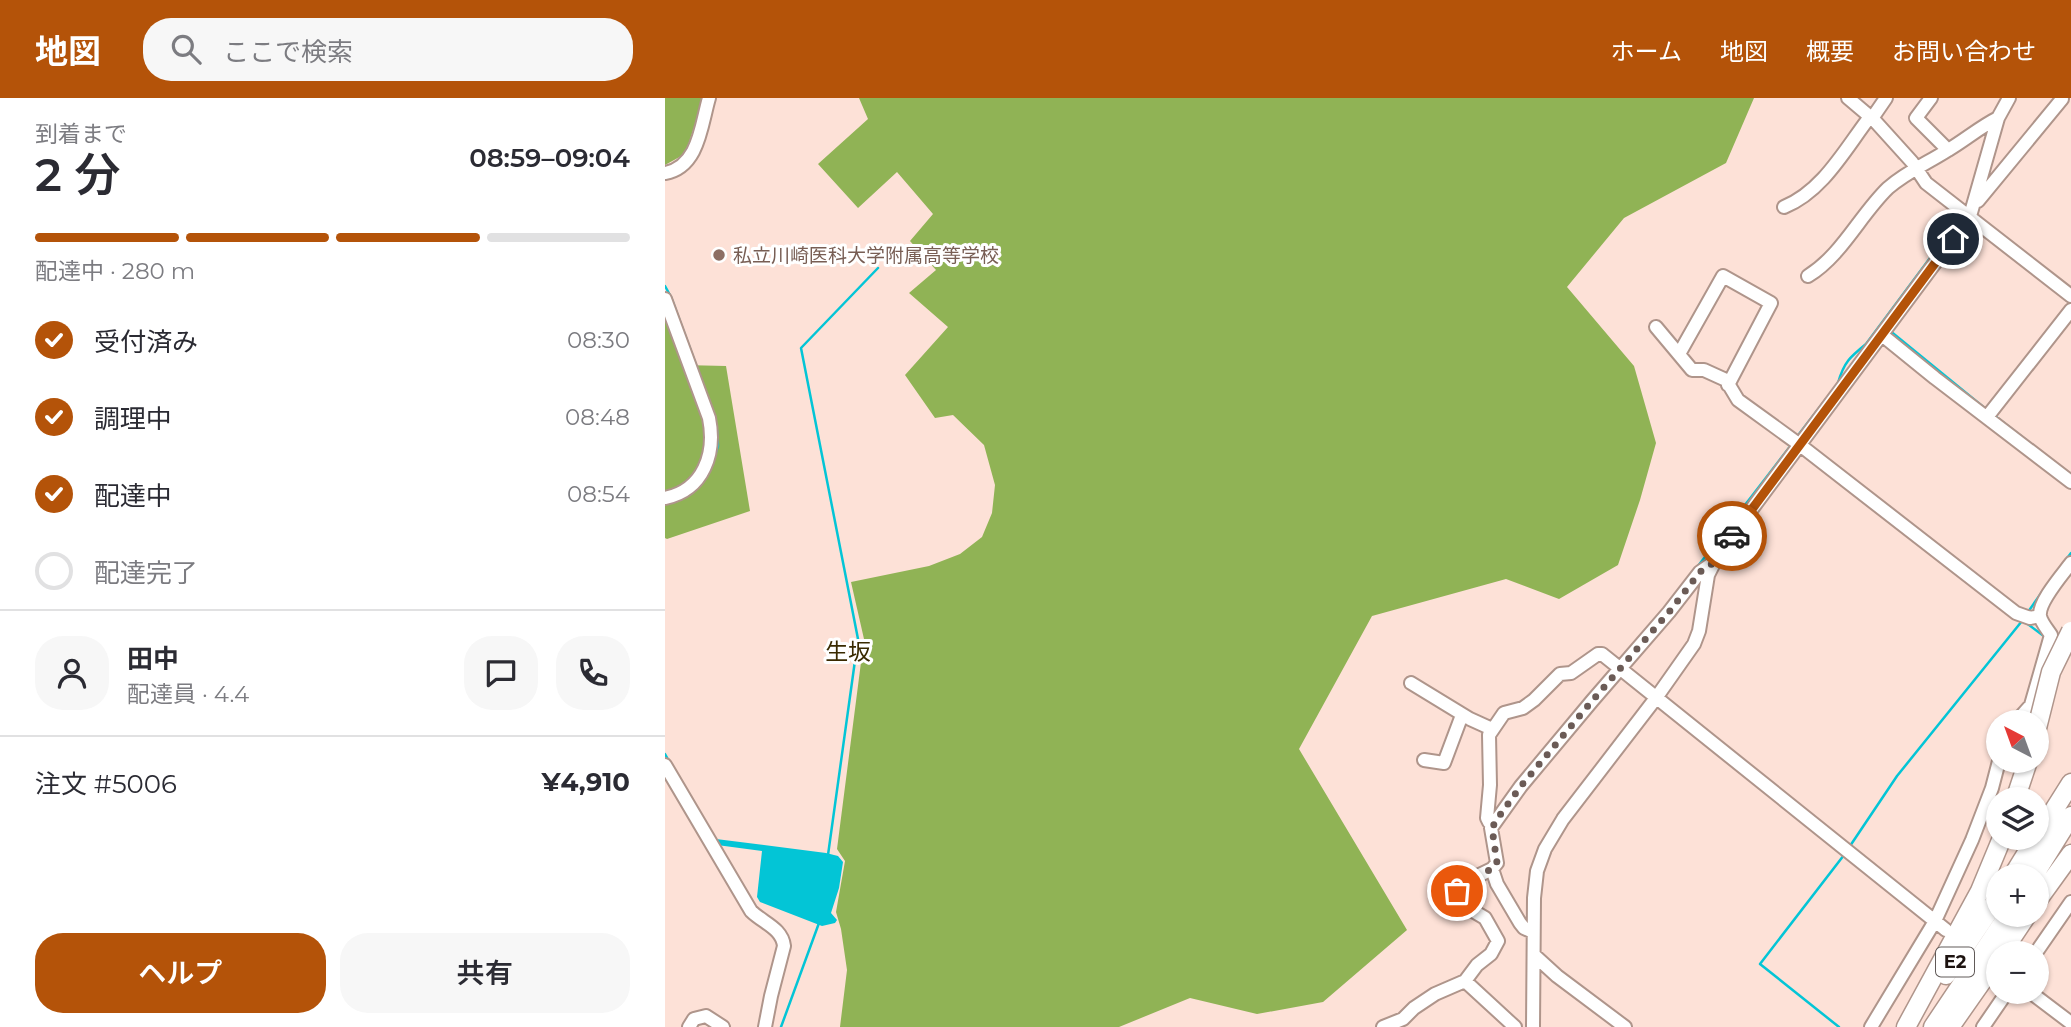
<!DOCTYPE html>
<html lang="ja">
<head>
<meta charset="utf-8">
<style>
	:root { --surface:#fff; --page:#f7f7f7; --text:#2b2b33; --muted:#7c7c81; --line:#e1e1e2; --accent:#b45309 }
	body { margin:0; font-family:Montserrat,"Noto Sans JP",sans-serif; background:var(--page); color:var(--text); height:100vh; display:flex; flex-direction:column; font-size:26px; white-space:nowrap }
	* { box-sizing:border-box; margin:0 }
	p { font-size:23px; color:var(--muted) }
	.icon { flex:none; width:38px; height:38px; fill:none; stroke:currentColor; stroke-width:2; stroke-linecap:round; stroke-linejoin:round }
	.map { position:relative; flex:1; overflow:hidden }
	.panel { display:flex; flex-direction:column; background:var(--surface); width:665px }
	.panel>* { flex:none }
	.needle { width:46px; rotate:319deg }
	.tools { position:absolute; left:1321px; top:612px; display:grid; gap:14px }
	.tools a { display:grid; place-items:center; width:63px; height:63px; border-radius:50%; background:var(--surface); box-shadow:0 2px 5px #0004; font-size:35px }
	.pin { position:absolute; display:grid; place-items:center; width:60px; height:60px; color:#fff; margin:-30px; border:4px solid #fff; border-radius:50%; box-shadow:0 2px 7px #0007 }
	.courier { position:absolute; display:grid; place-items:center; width:70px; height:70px; margin:-35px; border:5px solid #b45309; border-radius:50%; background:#fff; color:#222; box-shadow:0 2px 9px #0007 }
	.headline em { font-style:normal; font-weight:600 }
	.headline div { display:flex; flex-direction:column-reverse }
	.headline { display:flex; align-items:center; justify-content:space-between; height:119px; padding:0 35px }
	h1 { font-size:46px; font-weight:600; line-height:52px }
	.bar { display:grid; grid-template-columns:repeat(4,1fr); gap:10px 7px; align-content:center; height:84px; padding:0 35px }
	.bar i { height:9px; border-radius:5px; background:var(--line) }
	.bar .on { background:var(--accent) }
	.bar p { grid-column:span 4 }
	.line { display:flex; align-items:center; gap:18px; padding:0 35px; border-top:2px solid var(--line) }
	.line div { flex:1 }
	.round { display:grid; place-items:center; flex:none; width:74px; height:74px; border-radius:28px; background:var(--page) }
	ol { padding:0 35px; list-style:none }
	li { display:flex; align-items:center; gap:21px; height:77px }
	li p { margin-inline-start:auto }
	li .icon { padding:7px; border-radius:50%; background:var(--accent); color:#fff; stroke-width:4 }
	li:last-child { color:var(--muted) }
	li i { width:38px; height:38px; border:4px solid var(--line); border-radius:50% }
	.cta { display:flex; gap:14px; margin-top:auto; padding:14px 35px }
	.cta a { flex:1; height:80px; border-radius:28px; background:var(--accent); color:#fff; font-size:28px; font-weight:600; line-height:80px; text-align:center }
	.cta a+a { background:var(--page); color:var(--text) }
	header { display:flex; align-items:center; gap:42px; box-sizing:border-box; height:98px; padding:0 35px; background:var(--accent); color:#fff }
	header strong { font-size:33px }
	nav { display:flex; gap:38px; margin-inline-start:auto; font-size:24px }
	.search { width:490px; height:63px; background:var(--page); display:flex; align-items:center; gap:18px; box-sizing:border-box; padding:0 24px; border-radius:28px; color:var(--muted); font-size:26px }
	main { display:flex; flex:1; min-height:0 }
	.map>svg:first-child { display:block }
	.forest { fill:#90b355 }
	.water { fill:#03c5d6 }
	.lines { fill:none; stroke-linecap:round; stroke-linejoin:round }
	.stream { stroke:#03c5d6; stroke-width:2.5 }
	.minor-casing { stroke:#af958b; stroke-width:16 }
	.highway-casing { stroke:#af958b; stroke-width:21 }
	.minor { stroke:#fff; stroke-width:12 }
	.highway { stroke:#fff; stroke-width:18 }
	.highway-bridge-casing { stroke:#af958b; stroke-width:21; stroke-linecap:butt }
	.highway-bridge { stroke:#fff; stroke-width:18 }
	.done { stroke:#6b5b56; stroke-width:7; stroke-dasharray:0 12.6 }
	.route { stroke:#b45309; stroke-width:9 }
	.education-dot { fill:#8d6e63; stroke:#fff; stroke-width:2.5 }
	.labels { text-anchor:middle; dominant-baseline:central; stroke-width:6; stroke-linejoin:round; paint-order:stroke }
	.shield { fill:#fff; stroke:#615a58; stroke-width:2 }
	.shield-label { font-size:18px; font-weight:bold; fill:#1d1310 }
	.education-label { font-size:19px; fill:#785e54; stroke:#fff; text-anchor:start }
	.quarter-label { font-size:23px; fill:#3a2a00; stroke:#fff }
</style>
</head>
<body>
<header>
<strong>地図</strong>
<div class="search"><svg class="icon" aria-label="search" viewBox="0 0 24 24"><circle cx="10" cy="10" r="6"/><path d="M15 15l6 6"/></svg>ここで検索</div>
<nav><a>ホーム</a><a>地図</a><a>概要</a><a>お問い合わせ</a></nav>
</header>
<main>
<section class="panel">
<div class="headline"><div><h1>2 分</h1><p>到着まで</p></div><em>08:59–09:04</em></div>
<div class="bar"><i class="on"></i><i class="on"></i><i class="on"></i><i></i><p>配達中 · 280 m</p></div>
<ol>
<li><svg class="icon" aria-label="check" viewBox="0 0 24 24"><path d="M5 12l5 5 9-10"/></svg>受付済み<p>08:30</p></li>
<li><svg class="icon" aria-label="check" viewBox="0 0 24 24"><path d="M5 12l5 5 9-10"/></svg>調理中<p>08:48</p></li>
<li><svg class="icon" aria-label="check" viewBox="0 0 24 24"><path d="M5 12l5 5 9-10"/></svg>配達中<p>08:54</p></li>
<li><i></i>配達完了</li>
</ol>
<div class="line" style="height:126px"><a class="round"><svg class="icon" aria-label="person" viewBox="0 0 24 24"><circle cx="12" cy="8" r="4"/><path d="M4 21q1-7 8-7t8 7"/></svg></a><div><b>田中</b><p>配達員 · 4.4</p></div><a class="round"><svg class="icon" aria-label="chat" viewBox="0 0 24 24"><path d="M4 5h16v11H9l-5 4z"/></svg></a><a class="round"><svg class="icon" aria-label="phone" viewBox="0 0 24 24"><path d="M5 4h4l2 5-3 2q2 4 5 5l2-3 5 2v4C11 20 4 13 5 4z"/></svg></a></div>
<div class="line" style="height:91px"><div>注文 #5006</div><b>¥4,910</b></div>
<div class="cta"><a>ヘルプ</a><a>共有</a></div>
</section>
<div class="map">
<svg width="1406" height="929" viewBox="0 0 1406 929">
	<rect width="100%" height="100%" fill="#fde1d7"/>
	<path class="forest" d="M 0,0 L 39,0 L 20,56 L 0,67 Z
		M 194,0 L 1089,0 L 1061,65 L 959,120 L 902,189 L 969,268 L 991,345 L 975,402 L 953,467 L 894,501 L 841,481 L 707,518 L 634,651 L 742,832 L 658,904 L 592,916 L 525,900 L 454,929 L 175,929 L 182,872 L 176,831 L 171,814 L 180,763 L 172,751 L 199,541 L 186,484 L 264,468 L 295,456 L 317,439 L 327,415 L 330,387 L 319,347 L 288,317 L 270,320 L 240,277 L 283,229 L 244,195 L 271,172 L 245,143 L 268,116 L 232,74 L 193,110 L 153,66 L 203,21 Z
		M 0,218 L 18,267 L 61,268 L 85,413 L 2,441 L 0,440 Z"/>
	<path class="water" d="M 51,741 L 161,755 L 173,758 L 178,764 L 174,790 L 166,815 L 172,822 L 170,825 L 157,828 L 95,804 L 92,799 L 97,753 L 52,747 Z"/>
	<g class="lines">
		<path class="stream" d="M 7,79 C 22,74 30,64 36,50
			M 0,188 L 6,199 L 38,286
			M 1224,232 L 1322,312
			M 1173,285 C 1179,264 1185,259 1201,246 L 1297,117
			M 1330,318 L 1369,348
			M 1131,340 L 1161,301
			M 49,360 L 53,348 L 52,332
			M 1400,463 L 1406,455
			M 1033,468 L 1127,346
			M 1363,514 L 1377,494
			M 1360,524 L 1380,539
			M 0,656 L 5,665
			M 1185,748 L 1232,678 L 1357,523
			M 163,757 L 193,541 L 136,250 L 213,170
			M 116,929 L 154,825
			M 1174,929 L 1095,866 L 1179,757"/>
		<g class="minor-casing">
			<path id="minor" d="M 1183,0 L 1209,22 L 1247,64 L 1261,85 L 1406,198
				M 1266,0 L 1251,20 L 1283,52
				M 0,75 C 34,69 36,27 44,0
				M 1313,103 L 1397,1
				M 1119,109 C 1156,94 1178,55 1201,24 L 1210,16 L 1221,0
				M 1143,178 C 1177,157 1195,117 1223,90 C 1243,73 1261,66 1283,52 C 1300,42 1315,29 1333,20
				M 0,201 L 44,320 C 51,355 39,392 0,400
				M 991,229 L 1027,272 L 1039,272 L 1061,282 L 1073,302 L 1135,347 L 1351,515 L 1365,520 L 1375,518
				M 1217,237 L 1270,280 L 1406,384
				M 1014,256 L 1058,178 L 1106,205 L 1063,287
				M 1322,319 L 1406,212
				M 746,585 L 805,621 L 827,631
				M 1350,625 L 1366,607 L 1386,537 C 1382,531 1376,524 1375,518 C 1373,504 1398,476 1406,465
				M 759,662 L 779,665 L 797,617
				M 0,667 L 86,813 C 98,825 117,830 119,848 L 106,898 L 100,929
				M 828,727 L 824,724 L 822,720 L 825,687 L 824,637 L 839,615 L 858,610 L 869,602 L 895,576 L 906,575 L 933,556 L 937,556 L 1281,832
				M 868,834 L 859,830 L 855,825 L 832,786 L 827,771 L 832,765 L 826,730 L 856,688 L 927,603 L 1004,514 L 1035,474 L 1048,465
				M 1370,856 L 1406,804
				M 869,857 L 892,878 L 960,929
				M 800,883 L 850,929
				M 1365,894 L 1406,925
				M 24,929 L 29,921 L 41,918 L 58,929
				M 718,929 L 738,921 L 749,910 L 770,896 L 800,883 L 812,867 L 826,856 L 833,843 L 820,820 L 788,801 L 798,785 L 827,771
				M 868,929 L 869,800 L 872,773 L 880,751 L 898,721 L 991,600 L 1029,546 L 1034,533 L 1043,477 L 1049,465 L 1063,443 L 1305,118 L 1333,20 L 1344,0
				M 1206,929 L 1270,823 L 1307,742 L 1327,690 L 1334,663
				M 1318,929 L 1342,894"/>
		</g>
		<g class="highway-casing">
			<path id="highway" d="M 1350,702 L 1363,663
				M 1372,739 L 1406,685
				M 1347,779 L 1371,740
				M 1368,779 L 1406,718
				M 1372,803 L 1406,756
				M 1336,856 L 1362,817
				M 1281,877 L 1334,798
				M 1241,929 L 1315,793 L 1337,740
				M 1268,929 L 1343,817
				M 1285,929 L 1334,859"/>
		</g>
		<use href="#minor" class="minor"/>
		<use href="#highway" class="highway"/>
		<g class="highway-bridge-casing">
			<path id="highway-bridge" d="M 1372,630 L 1386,574 L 1406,533"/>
		</g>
		<use href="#highway-bridge" class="highway-bridge"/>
	</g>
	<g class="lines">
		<path class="done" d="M 792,793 C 803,780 821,778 832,765 L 827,730 L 832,721 L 856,688 L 927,603 L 1004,514 L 1035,474 L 1048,465 L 1067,438"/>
		<path class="route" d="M 1067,438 L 1288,141"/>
	</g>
	<circle class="education-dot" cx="54" cy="157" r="7"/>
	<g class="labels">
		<rect class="shield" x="1271" y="849.5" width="38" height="29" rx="5"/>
		<g class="shield-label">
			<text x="1290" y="864">E2</text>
		</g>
		<g class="education-label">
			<text x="68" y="157">私立川崎医科大学附属高等学校</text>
		</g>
		<g class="quarter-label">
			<text x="183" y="554">生坂</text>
		</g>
	</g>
</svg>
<div class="tools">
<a><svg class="needle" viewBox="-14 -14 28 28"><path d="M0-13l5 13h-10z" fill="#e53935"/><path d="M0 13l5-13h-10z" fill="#7c7c81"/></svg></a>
<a><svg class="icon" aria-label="layers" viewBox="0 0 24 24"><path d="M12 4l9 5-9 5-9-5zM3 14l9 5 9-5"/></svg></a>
<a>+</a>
<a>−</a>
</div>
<div class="pin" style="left:792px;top:793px;background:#ea580c"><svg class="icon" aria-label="bag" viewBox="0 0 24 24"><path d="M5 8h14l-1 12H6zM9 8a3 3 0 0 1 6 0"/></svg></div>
<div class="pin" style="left:1288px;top:141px;background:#1f2937"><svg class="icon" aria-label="home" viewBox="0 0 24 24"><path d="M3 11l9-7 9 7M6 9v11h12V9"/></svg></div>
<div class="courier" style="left:1067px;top:438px"><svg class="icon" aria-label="car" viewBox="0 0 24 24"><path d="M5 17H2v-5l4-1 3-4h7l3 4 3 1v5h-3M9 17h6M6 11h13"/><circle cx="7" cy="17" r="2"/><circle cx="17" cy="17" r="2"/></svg></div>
</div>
</main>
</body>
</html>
